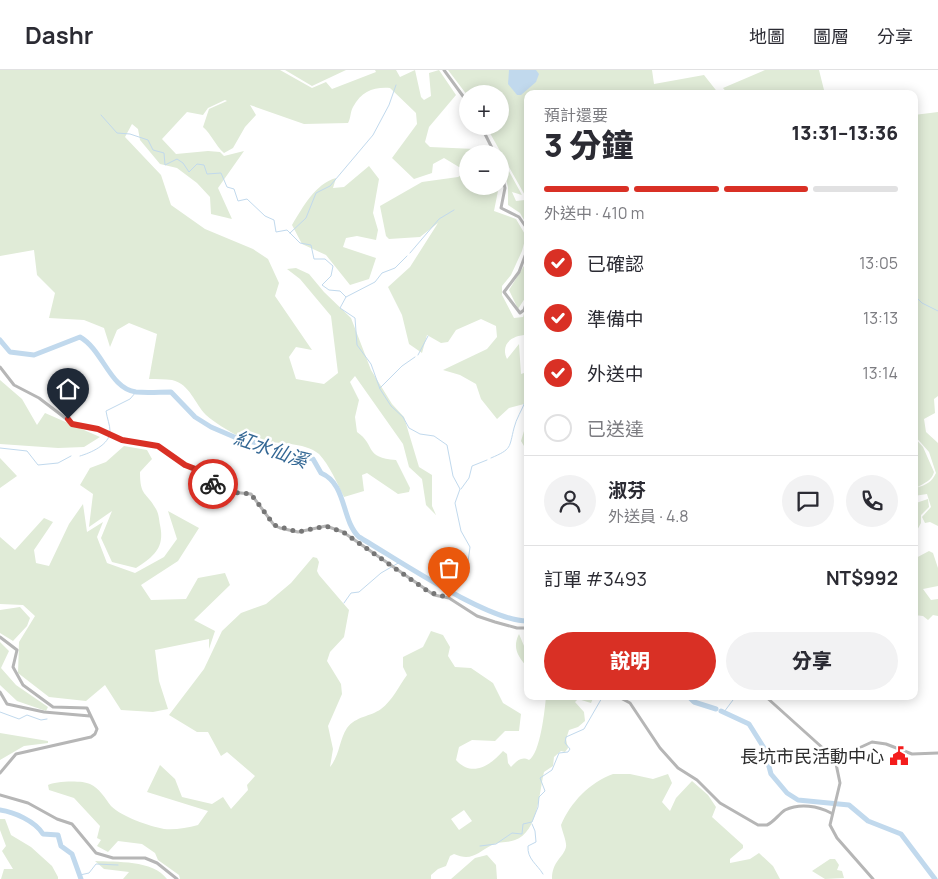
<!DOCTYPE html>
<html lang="zh-TW">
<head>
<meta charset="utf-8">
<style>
	:root { --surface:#fff; --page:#f2f2f3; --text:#2b2b33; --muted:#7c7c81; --line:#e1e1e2; --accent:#d93025 }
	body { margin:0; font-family:Manrope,"Noto Sans TC",sans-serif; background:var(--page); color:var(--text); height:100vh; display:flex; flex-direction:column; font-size:19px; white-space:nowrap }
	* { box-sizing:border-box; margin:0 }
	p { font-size:16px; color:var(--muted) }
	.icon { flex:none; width:28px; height:28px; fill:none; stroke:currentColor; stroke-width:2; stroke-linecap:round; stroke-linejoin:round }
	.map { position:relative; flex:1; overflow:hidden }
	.drawer { position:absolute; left:524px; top:20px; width:394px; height:610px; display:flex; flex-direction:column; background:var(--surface); border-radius:10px; box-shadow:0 2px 12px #0003 }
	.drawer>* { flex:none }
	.tools { position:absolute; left:459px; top:15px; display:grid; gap:10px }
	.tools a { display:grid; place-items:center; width:50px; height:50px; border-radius:50%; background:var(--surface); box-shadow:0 2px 12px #0003; font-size:25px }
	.pin { position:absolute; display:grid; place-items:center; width:42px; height:42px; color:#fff; margin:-51px -21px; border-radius:50% 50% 50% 0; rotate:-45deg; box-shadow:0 0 5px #0007 }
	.pin .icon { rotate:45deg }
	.courier { position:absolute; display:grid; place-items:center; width:50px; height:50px; margin:-25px; border:4px solid #d93025; border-radius:50%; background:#fff; color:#222; box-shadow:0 1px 6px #0007 }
	.summary em { font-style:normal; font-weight:800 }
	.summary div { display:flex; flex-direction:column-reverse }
	.summary { display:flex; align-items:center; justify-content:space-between; height:85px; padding:0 20px }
	h1 { font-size:32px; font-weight:800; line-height:38px }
	.bar { display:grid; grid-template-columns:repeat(4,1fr); gap:8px 5px; align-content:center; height:60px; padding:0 20px }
	.bar i { height:6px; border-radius:4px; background:var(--line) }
	.bar .on { background:var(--accent) }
	.bar p { grid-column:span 4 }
	.line { display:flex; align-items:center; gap:12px; padding:0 20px; border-top:1px solid var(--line) }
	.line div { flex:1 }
	.round { display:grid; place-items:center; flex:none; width:52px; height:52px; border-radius:26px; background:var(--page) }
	ol { padding:0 20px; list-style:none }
	li { display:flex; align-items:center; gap:15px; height:55px }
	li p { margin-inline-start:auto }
	li .icon { padding:5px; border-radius:50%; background:var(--accent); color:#fff; stroke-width:4 }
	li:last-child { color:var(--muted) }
	li i { width:28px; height:28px; border:2px solid var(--line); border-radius:50% }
	.action { display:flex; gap:10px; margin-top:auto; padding:10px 20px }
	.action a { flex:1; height:58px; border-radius:30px; background:var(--accent); color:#fff; font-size:20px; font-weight:800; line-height:58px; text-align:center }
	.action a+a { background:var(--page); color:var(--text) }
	header { display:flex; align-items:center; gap:30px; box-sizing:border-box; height:70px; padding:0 25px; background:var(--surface); border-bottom:1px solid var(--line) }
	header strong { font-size:24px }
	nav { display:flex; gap:28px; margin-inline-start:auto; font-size:18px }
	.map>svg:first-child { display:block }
	.green { fill:#e0ebd7; fill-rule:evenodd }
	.water { fill:#c1d9ed }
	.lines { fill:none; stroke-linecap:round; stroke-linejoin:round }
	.stream { stroke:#c1d9ed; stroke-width:1 }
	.river { stroke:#c1d9ed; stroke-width:5 }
	.secondary { stroke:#b6b6b6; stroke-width:3 }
	.done { stroke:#767676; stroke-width:5; stroke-dasharray:0 9 }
	.route { stroke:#d93025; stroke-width:6 }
	.labels { text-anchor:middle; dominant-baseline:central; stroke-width:5; stroke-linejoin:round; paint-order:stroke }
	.poi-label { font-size:18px; fill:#2c2c2c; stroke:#fff; text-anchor:end }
	.water-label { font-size:19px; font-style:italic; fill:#336794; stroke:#fff }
</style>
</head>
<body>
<header>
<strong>Dashr</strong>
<nav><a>地圖</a><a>圖層</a><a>分享</a></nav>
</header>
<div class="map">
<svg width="938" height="809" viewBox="0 0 938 809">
	<rect width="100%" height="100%" fill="#fff"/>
	<path class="green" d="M 0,0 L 280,0 L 312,18 L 326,12 L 332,19 L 376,2 L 375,0 L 396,0 L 400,7 L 415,0 L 421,27 L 424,30 L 431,26 L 429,3 L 439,0 L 456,25 L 429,57 L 425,72 L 430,77 L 475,79 L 483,84 L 468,84 L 467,97 L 459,97 L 444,88 L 433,94 L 432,103 L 414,109 L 392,88 L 417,54 L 416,43 L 390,18 C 373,17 362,21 353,37 C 350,42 351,48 348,53 L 304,54 L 250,35 L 256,45 L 245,57 L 233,78 L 224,83 C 215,75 212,65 203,57 L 209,39 L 227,31 L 225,30 L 208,38 L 203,45 L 187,42 L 162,69 L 176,84 L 208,81 L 220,82 L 224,86 L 244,81 L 218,118 L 232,149 L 211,144 L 210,127 L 197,113 L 177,98 L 160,94 L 140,70 L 138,59 L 132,54 L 125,67 L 161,105 L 171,135 L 205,159 L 253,179 L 268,189 L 279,213 L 275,226 L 312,280 L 296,277 L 289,287 L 296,309 L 324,314 L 338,303 L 331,246 L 300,209 L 287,199 L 296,198 L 309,204 L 324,222 L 351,248 L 371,300 L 392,334 L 404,347 L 419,397 L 432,405 L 432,436 L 436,445 L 426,435 L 422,409 L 409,397 L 403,374 L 355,306 L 350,312 L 359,330 L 355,347 L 357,362 C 376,375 364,388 396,390 L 410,418 L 409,422 L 398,424 L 367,403 L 362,405 L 364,421 L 344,427 C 337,413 330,396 319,384 C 301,368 258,376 238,366 C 227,360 215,353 206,345 C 195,334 190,314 172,310 C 165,309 157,309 149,309 L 157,264 L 129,253 L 117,260 L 110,277 L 104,258 L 84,250 L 49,248 L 55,223 L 37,205 L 34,180 L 0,186 Z
		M 285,0 L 346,0 L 312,16 Z
		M 448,0 L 652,0 L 654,14 L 704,5 L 719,24 L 528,24 L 527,129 L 486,56 L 500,56 L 500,24 L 467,25 Z
		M 765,0 L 819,0 L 825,24 L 728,24 L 723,18 Z
		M 938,42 L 938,326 L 934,329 L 935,343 L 924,349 L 926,362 L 938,373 L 938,456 L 930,452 L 925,453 L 922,447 L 931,437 L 927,424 L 914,426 L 914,367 L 923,377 L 934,402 C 932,411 924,413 916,418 C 926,415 932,412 936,403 L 929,382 L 914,365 L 914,45 Z
		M 500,85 L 522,125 L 512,122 L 516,131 L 525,130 L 527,134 L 527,155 L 520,143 L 508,135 L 508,117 Z
		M 369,96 L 379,109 L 373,143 L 378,160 L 376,170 L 357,166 L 346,168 L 343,177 L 376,188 L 369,209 L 350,215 L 326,185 L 302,174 L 292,155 C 303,137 315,114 336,108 L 333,118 L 344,117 Z
		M 467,102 L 468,116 L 499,116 L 494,141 L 516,149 L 526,166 L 522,181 L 511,205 L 502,216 L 502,225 L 514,248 L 523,247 L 527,234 L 527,265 C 512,265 500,274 507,289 L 519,274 L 521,304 L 527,302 L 527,337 L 524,334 L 509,338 L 497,349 L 481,329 L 476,314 L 460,305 L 443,300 L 487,279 L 497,267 L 496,256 L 481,249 L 456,260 L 448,272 L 441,273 L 427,265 L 422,283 L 409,274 L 402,245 L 388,217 L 410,197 L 438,153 L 420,167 L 389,169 L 386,166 L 380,136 L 422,112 L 458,107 Z
		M 527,191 L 527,225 L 518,239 L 509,220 Z
		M 0,310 L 22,329 L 37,355 L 45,343 L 100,367 L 84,377 L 58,378 L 0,374 Z
		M 527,351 L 528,380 L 527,381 L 521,371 Z
		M 124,376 L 147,380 L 152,389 L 140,402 C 140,427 146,421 156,439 C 159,444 159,450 160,455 C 165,478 154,486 136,498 L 112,492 L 101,468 L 112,441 L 89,457 L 93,424 L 80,415 L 90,398 L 106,392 Z
		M 0,388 L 17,406 L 0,418 Z
		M 928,429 L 929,437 L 921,445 L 921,453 L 914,466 L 916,433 Z
		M 83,434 L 87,462 L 103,452 L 97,467 L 107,493 L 135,503 L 164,487 L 177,469 L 168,441 L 199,458 L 178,491 L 141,515 L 151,530 L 186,529 L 198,508 L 225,503 L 230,515 L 194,550 L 215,561 L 209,579 L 209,569 L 155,580 L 159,611 L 168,639 L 153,642 L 121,640 L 105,615 L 86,631 L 49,627 L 18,603 L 19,572 L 35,546 L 23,535 L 0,534 L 0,467 L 15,480 L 44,448 L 53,452 L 34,480 L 36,493 L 49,496 L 69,454 Z
		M 929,481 L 933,483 L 938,498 L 938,516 L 923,519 L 931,530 L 938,529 L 938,546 L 933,545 L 928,550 L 923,546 L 914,545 L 914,489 Z
		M 313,487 L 317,488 L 319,492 L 317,501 L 319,505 L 349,540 L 344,567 L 330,582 L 327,591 L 341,614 L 342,624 L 328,656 L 333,679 L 330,697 C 340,685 339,670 347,658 C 356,646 370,647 381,639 C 392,631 399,616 407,605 L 403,597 L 403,587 L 423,577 L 431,561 L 443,565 L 450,577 L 448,586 L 455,597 L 471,598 L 493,613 L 503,633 L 521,644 L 519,661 L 505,661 L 495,671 L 472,670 L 459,677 L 456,690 C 472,708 491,695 503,681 L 507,684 L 508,693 L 511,697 C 517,691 521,686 529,690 C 540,684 545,640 546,626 L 594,626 L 591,633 L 578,629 L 575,632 L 584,642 L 585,651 L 578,657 L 569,660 L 566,669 L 568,678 L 565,682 L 561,681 L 554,687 L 553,696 L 544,702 C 539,723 538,762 515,770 C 508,773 499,771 492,775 C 478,782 472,792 454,784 L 450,786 L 446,796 L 438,799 L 431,805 L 431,809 L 180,809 L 179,805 L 158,790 L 155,783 L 142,774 L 118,771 L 108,782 L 97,776 L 101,770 L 97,768 L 100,756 L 74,728 L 49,720 L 48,715 C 55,711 82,710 90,714 C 99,718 105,728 111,736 C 122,747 149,756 164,759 C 175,760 187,758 198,755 L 208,741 L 147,722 L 160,695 L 175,709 L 182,727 L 212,734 L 223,727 L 231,739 L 248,720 L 247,715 L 255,706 L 227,682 L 221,686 L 208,662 L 197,662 L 169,645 L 204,599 L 222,561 L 241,543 L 266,534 L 291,513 ZM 464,740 L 472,751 L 459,760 L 451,749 Z
		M 20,537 L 30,548 L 27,556 L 13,571 L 0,563 L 0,540 Z
		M 519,564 L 527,583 L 527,597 C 518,586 512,578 519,564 Z
		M 0,572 L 9,581 L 1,598 L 16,615 L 48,637 L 46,641 L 17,631 L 0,615 Z
		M 0,663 L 48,671 L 48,673 L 24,676 L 0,690 Z
		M 613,704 L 630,704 L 653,709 L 668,704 L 672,713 L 662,732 L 670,741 L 676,728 L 692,711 L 708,725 L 716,737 L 712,747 L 743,775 L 743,778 L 730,789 L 730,793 L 750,789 L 759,783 L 773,796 L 780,809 L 552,809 C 552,791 564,787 566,777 C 567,772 562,761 561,755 C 571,732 589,713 613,704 Z
		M 0,749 L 5,749 L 11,765 L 31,777 L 52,796 L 58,807 L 58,809 L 1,809 L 4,799 L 13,799 L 2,781 L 6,776 L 0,760 Z
		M 487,785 L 496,795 L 497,809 L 451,809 L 475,788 Z
		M 830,789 L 835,789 L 839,795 L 837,800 L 842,801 L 844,808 L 825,809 L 812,801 Z
		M 95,791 C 116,792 153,790 167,809 L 123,809 L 129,802 L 104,799 Z"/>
	<path class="water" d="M 509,0 L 536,0 L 539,4 L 536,12 L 521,25 L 517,25 L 508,14 Z"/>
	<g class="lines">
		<path class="stream" d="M 101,45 L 117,63 L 130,64 L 148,70 L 153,80 L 164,83 L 165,95 L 177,89 L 183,93 L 189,102 L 197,94 L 204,95 L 207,104 L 221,103 L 227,117 L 234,119 L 238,131 L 247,129 L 265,146 L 274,150 L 276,162 L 287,160 L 300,173 L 311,175 L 314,189 L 325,189 L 333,196 L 331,206 L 322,215 L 329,220 L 340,221 L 346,227 L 340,238 L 355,248 L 357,275 L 371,294 L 380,319 L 391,336 L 403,347 L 409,358 L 420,364 L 434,366 L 447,375 L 453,406 L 460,419 L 455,433 L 461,461 L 470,477 L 468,492 L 455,506
			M 290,163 L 306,148 L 316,123 L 330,116 L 373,65 L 389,35 L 396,15
			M 410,183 L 439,149 L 454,140
			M 914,225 L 922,233 L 938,241
			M 346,227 L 375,212 L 382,203 L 395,198 L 407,186
			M 418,285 L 428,266
			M 380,318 L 402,296 L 415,287
			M 0,378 L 27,381 L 38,395 L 58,393 L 71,386
			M 80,386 C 90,383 110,375 110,361 C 110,355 107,348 106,341 L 130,329 L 136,322
			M 491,388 C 512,379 509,378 514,358 C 516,349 522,340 525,332
			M 461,419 L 469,408 L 472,396 L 487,390
			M 446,518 L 452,509
			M 344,533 L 351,523 L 359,522 L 381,503 L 400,492
			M 0,642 L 19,649 L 27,645 L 41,650 L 47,649
			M 724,642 L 736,626
			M 532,754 L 535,761 L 536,772 L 528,776 C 527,789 537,794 543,804
			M 480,776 L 496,774 L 512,763 L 522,764 L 523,754 L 532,752 L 538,737 L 539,727 L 545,721 L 540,708 L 552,700 L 559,683 L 568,682 L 570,679 L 565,673 L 566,667 L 584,659 L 603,626
			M 80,805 L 89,803 L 96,794 L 118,795"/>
		<path class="river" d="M 0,270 L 10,282 L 34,285 L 80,267 C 103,280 110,319 136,322 C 148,323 160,322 171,322 L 195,347 L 211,357 L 239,369 L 276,377 L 313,389 L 321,403 C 347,414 341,450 359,467 C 395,488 489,552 528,551
			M 688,626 L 694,632 L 716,639
			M 721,641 L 749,654 L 764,678 L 771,704 L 787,723 L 798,730 L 849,735 L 868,751 L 901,764 L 935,809
			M 0,740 C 14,742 35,751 43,764 L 58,765 L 61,776 L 72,784 L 81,809"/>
		<path class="secondary" d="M 444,0 L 468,33
			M 481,56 L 495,84
			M 500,97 L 505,118 L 501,138 L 519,147 L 528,160
			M 528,178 L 519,202 L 504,222 L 520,243 L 524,240 L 528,228
			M 0,297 L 14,315 L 39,328 L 73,354 L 98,359 L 122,370 L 158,376 L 185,395 L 198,400 L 221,421 L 251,424 L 274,455 L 280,458 L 298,462 L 326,456 L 343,462 L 434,525 L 449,528 L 477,546 L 495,552 L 517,558 L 528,558
			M 0,567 L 17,580 L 13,597 L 23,615 L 53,637 L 87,638 L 97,659 L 95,664 L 91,667 L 16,684 L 0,703
			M 0,622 L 7,634 L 44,642 L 90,646
			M 617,626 L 630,633 L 660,678 L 678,698 L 697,710 L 720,733 L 758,755 L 767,755 C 774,752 779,744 785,740 C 800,733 818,736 831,743
			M 765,626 L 835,689 L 840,713 L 830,755 L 837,768 L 873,809
			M 835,689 L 872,672 L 886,674 L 912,684 L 938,683
			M 0,725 L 28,733 L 57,749 L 72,754 L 96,783 L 113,788 L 145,788 L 157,793 L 177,809"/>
	</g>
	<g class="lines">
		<path class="done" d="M 213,414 L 221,421 L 251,424 L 274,455 L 298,462 L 326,456 L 343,462 L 429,522 L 449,528"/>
		<path class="route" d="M 68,349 L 72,354 L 98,359 L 122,370 L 158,376 L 185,395 L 198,400 L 213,414"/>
	</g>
	<defs>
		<g id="civic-bare" transform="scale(1.5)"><path d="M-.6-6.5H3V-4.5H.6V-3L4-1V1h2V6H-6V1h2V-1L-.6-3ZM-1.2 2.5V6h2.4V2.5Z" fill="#f41c1c" stroke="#fff" stroke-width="2.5" paint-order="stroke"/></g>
	</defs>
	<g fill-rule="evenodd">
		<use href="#civic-bare" x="899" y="686"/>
	</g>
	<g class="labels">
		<g class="poi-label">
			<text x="884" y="686">長坑市民活動中心</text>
		</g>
		<g class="water-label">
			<text transform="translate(271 379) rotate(19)">紅水仙溪</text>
		</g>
	</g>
</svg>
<div class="tools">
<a>+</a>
<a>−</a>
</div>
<div class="pin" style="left:449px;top:528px;background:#ea580c"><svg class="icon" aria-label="bag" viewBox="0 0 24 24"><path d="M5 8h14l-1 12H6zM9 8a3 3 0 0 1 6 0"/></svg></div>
<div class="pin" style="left:68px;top:349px;background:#1f2937"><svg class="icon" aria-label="home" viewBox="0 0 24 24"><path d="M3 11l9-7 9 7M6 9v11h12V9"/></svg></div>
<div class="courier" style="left:213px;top:414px"><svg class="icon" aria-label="bike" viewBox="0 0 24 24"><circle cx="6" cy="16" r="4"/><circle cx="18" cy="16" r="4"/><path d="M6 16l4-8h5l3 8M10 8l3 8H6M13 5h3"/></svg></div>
<section class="drawer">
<div class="summary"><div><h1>3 分鐘</h1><p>預計還要</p></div><em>13:31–13:36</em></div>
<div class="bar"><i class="on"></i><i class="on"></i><i class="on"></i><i></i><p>外送中 · 410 m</p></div>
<ol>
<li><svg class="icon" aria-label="check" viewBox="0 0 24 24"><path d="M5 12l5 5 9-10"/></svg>已確認<p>13:05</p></li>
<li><svg class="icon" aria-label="check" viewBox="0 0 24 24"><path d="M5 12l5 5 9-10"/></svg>準備中<p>13:13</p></li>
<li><svg class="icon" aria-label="check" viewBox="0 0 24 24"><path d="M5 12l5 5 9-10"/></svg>外送中<p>13:14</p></li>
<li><i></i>已送達</li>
</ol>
<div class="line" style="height:90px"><a class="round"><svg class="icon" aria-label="person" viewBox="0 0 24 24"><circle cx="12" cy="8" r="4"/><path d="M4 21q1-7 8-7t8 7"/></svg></a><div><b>淑芬</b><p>外送員 · 4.8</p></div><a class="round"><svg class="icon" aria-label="chat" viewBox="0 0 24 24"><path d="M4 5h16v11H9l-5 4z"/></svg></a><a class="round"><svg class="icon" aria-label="phone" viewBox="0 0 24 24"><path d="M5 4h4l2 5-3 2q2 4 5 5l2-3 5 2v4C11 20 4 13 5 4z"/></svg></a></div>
<div class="line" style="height:65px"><div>訂單 #3493</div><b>NT$992</b></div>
<div class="action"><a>說明</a><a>分享</a></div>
</section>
</div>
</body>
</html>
